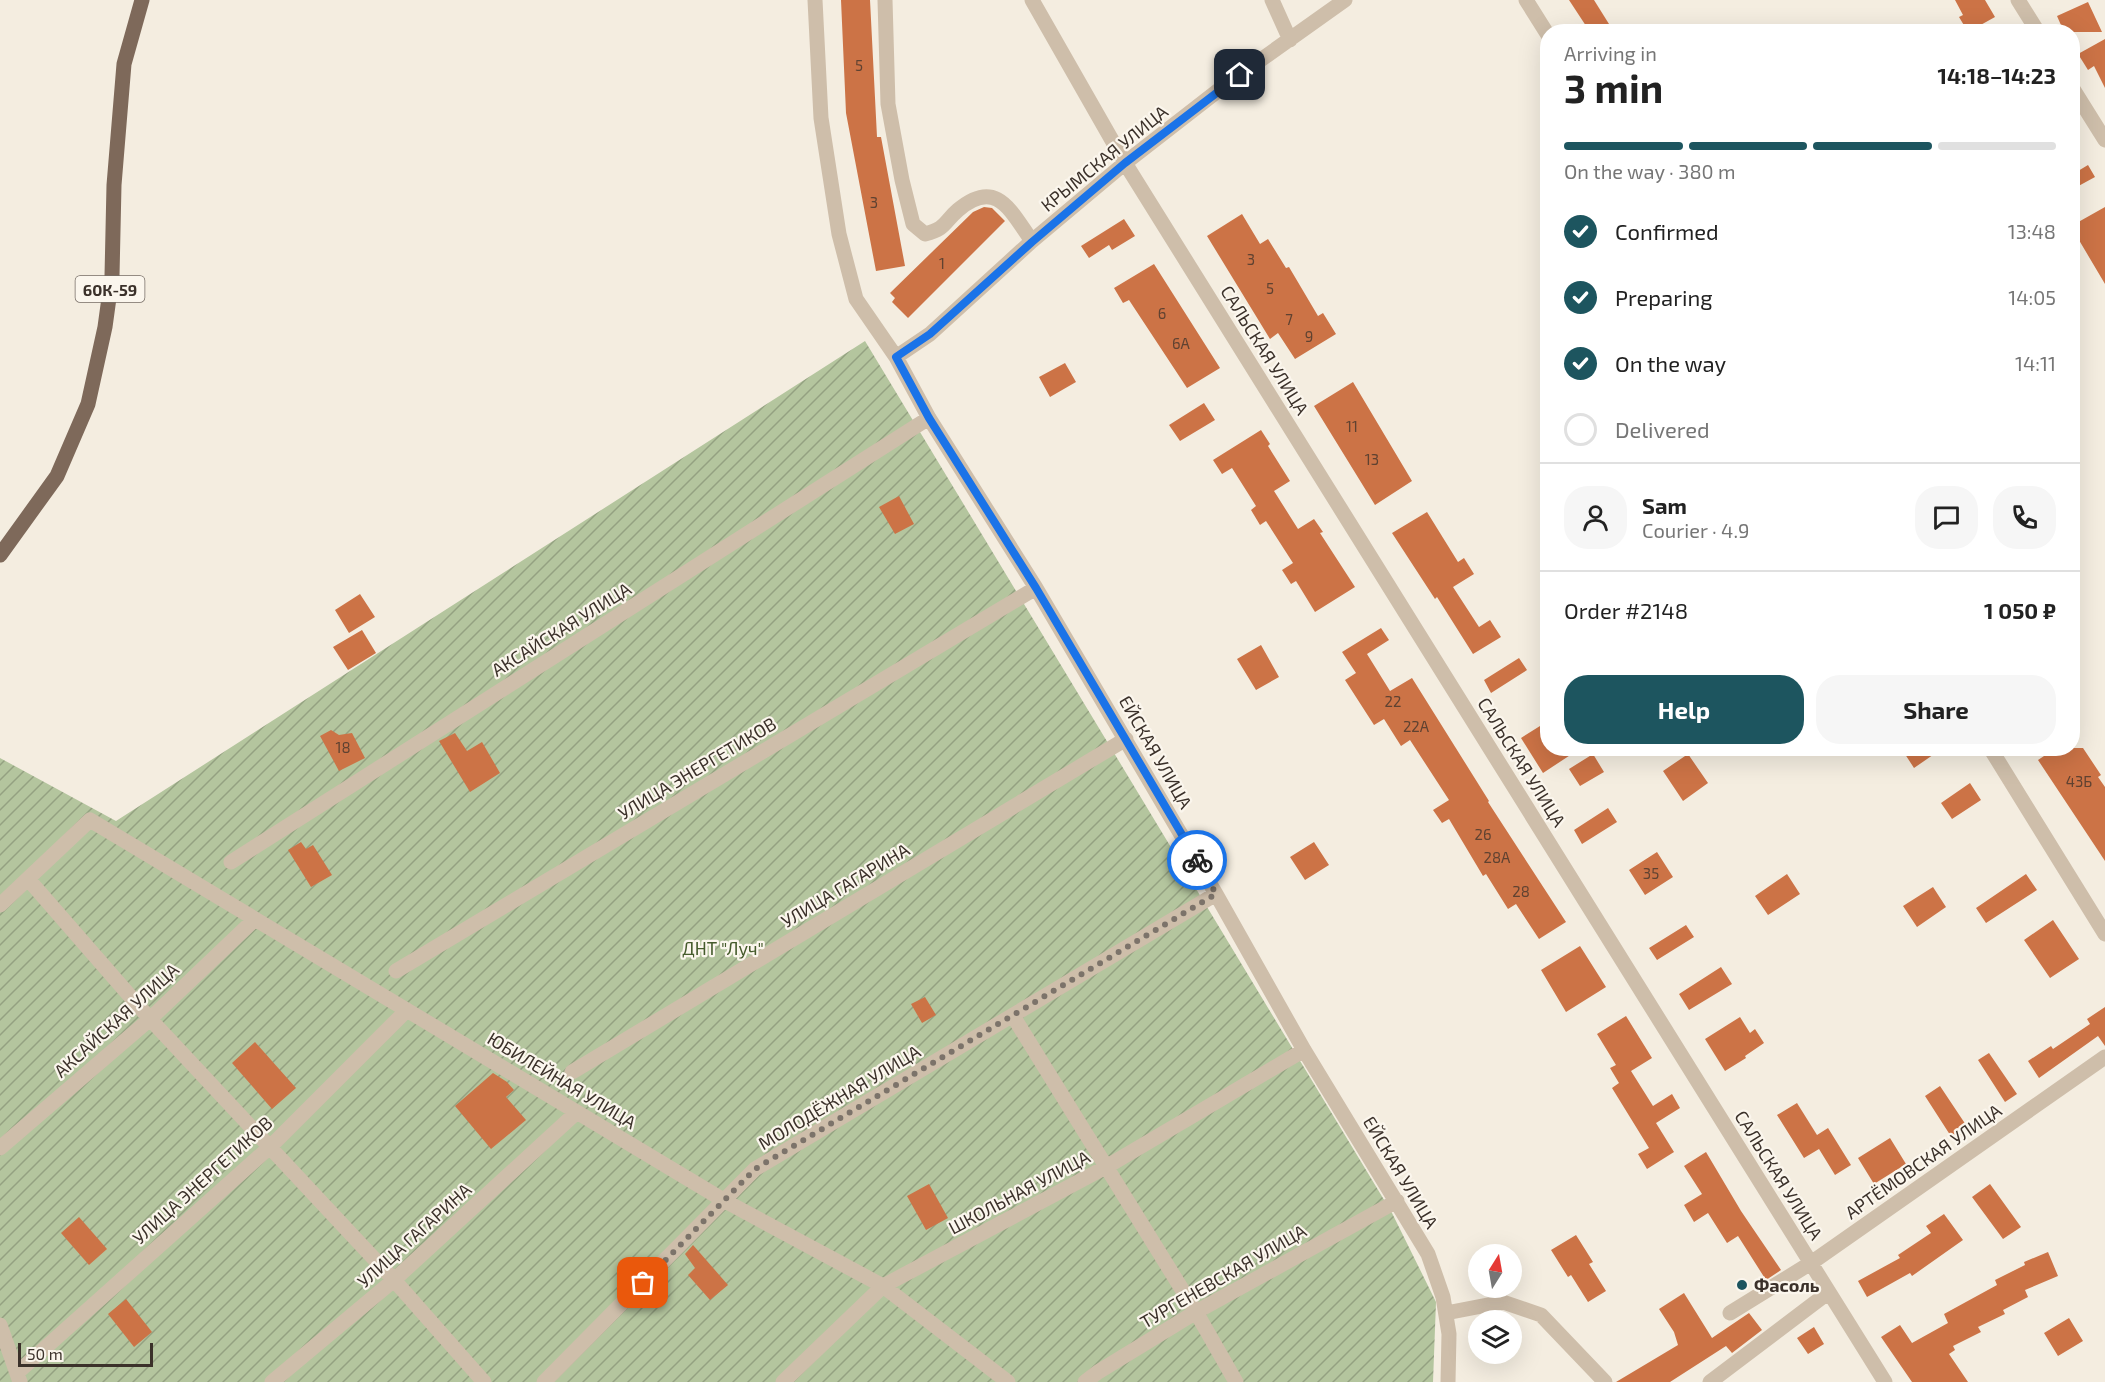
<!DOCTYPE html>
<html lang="en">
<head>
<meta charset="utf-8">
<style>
	:root { --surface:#fff; --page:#f6f6f6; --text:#222; --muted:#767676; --line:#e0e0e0; --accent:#1d555f }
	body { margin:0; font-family:"Exo 2",sans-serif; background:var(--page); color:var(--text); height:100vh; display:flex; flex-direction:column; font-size:22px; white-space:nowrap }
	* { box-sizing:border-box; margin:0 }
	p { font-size:20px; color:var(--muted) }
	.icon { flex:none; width:33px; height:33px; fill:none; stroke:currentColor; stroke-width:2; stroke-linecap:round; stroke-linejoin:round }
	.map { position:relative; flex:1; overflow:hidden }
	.drawer { position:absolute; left:1540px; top:24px; width:540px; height:732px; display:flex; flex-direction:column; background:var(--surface); border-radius:24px; box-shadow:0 6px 24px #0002 }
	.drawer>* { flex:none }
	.needle { width:39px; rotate:11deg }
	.tools { position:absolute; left:1468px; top:1244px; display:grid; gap:12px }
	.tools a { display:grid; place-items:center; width:54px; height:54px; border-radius:50%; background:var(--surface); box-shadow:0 6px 24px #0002; font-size:30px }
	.scale { position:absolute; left:18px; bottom:15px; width:135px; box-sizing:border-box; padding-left:6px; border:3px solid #3b312a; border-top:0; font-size:16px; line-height:21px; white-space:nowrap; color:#3b312a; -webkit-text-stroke:4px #fbf6ed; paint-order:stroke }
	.pin { position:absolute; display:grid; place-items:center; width:51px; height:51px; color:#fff; margin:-26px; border-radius:12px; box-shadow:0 3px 9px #0006 }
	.courier { position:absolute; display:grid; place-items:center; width:60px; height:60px; margin:-30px; border:4px solid #1a73e8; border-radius:50%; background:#fff; color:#222; box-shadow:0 2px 8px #0007 }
	.overview em { font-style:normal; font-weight:700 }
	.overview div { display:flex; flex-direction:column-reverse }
	.overview { display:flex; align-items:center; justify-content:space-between; height:102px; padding:0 24px }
	h1 { font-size:39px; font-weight:700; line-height:45px }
	.bar { display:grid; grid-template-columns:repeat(4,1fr); gap:9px 6px; align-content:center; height:72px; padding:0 24px }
	.bar i { height:8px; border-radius:4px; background:var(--line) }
	.bar .active { background:var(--accent) }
	.bar p { grid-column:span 4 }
	.line { display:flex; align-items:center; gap:15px; padding:0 24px; border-top:2px solid var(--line) }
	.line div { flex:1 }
	.round { display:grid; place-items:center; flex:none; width:63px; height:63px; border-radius:24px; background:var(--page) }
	ol { padding:0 24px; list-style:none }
	li { display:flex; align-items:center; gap:18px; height:66px }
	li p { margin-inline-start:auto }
	li .icon { padding:6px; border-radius:50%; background:var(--accent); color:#fff; stroke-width:4 }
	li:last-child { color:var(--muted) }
	li i { width:33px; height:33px; border:3px solid var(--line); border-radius:50% }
	.primary-button { display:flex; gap:12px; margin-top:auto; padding:12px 24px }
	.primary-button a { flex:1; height:69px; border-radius:24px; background:var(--accent); color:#fff; font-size:24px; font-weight:700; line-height:69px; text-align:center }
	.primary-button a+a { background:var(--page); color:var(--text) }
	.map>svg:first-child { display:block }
	.garden { fill:url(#garden-furrows) }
	.building { fill:#cc7346 }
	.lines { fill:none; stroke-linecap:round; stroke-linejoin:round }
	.street { stroke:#cebeaa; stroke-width:15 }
	.primary { stroke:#7e695a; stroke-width:15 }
	.done { stroke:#7c736a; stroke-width:6; stroke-dasharray:0 10.8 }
	.route { stroke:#1a73e8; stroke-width:8 }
	.poi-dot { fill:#1d555f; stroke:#fbf6ed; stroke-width:2 }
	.labels { text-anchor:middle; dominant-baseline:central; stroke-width:4.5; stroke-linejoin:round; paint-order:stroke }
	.number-label { font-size:15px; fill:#5f4231 }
	.shield { fill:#fbf6ed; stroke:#756c64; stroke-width:1.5 }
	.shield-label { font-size:16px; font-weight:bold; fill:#3b312a }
	.street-label { font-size:18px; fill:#3b312a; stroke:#fbf6ed }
	.park-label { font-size:18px; fill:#455b2c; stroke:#fbf6ed }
	.poi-label { font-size:18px; font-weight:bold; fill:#3b312a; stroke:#fbf6ed; text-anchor:start }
</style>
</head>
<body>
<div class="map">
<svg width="2105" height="1382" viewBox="0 0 2105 1382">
	<defs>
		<pattern id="garden-furrows" width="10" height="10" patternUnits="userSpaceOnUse" patternTransform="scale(1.5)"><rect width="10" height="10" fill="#b4c59e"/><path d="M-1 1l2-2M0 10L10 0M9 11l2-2" fill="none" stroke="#94a181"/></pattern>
	</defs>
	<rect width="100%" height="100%" fill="#f4ede0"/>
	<path class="garden" d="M 865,341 L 1392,1213 L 1436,1302 L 1433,1382 L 0,1382 L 0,758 L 116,821 Z"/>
	<path class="building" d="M 841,0 L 870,0 L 877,137 L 881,137 L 905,266 L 876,271 L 846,113 Z
		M 1569,0 L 1594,0 L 1614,32 L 1590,32 Z
		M 1955,0 L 1985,0 L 1995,17 L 1968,32 L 1959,17 L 1963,15 Z
		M 2088,2 L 2102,32 L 2064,32 L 2057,16 Z
		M 2105,39 L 2105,88 L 2094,66 L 2088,70 L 2078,54 Z
		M 2088,165 L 2095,177 L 2073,189 L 2073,174 Z
		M 984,207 L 992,208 L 1005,221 L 908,318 L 892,302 L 895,298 L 890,293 L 973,212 Z
		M 2105,207 L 2105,284 L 2073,230 L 2073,225 Z
		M 1242,214 L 1260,244 L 1268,239 L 1286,268 L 1289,267 L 1318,316 L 1323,313 L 1336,334 L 1295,359 L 1278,333 L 1270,339 L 1207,236 Z
		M 1124,219 L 1135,236 L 1112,250 L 1109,245 L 1089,258 L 1081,246 Z
		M 1154,264 L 1220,368 L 1187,388 L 1129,300 L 1123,303 L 1114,288 Z
		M 1065,363 L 1076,382 L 1050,397 L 1039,377 Z
		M 1353,382 L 1412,481 L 1375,505 L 1314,406 Z
		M 1204,403 L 1215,420 L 1180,441 L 1169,425 Z
		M 1261,430 L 1270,444 L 1268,446 L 1290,481 L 1274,491 L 1298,529 L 1314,519 L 1323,532 L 1320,533 L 1355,587 L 1315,612 L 1296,581 L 1291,584 L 1282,570 L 1293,563 L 1266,521 L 1260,525 L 1251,510 L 1256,506 L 1232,468 L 1222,474 L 1213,460 Z
		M 899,496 L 914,524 L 895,534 L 879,507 Z
		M 1427,512 L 1458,562 L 1464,558 L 1474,574 L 1453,587 L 1479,627 L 1490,620 L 1501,637 L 1473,654 L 1437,597 L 1435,599 L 1392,533 Z
		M 360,594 L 375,617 L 349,633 L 335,610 Z
		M 1381,628 L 1389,640 L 1367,654 L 1390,691 L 1412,678 L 1489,801 L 1488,802 L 1566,922 L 1539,939 L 1516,904 L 1508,909 L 1486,874 L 1483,876 L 1449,819 L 1442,823 L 1433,810 L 1449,800 L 1410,740 L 1401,746 L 1384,719 L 1374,725 L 1345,680 L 1356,673 L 1342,652 Z
		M 362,630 L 376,653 L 348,670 L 333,647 Z
		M 1261,645 L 1279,677 L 1256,690 L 1237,659 Z
		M 1519,658 L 1527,670 L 1491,693 L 1484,680 Z
		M 1548,721 L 1548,748 L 1581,748 L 1543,773 L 1521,738 Z
		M 331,730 L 339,735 L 352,733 L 365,758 L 339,771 L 320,736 Z
		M 455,733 L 467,751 L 482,742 L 500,773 L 470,792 L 439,741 Z
		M 1901,748 L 1943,748 L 1914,768 Z
		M 2056,748 L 2083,748 L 2101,775 L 2098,777 L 2105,787 L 2105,861 L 2038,760 Z
		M 1593,754 L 1604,772 L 1580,786 L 1569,769 Z
		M 1688,754 L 1708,783 L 1683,801 L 1663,771 Z
		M 1970,783 L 1981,800 L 1952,819 L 1941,803 Z
		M 1608,808 L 1617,822 L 1582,844 L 1574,830 Z
		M 301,842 L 306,849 L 313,845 L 332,875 L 311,887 L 288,850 Z
		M 1314,842 L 1329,865 L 1305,880 L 1290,857 Z
		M 1657,852 L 1673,877 L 1645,895 L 1629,870 Z
		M 1787,874 L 1800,894 L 1768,915 L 1755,896 Z
		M 2026,874 L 2037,890 L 1986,923 L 1976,908 Z
		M 1933,887 L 1946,907 L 1917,927 L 1903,906 Z
		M 2053,920 L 2079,959 L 2050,978 L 2024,940 Z
		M 1686,925 L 1694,937 L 1657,960 L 1649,948 Z
		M 1580,946 L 1606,987 L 1566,1012 L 1541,970 Z
		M 1721,967 L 1732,984 L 1689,1010 L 1679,994 Z
		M 925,997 L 936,1015 L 922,1023 L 911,1004 Z
		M 2105,1007 L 2105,1046 L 2098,1036 L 2039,1078 L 2028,1061 L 2051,1046 L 2053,1049 L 2090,1024 L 2087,1019 Z
		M 1626,1016 L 1652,1058 L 1631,1071 L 1653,1106 L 1672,1094 L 1680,1108 L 1656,1123 L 1674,1152 L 1647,1169 L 1638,1154 L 1649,1148 L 1612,1088 L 1619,1083 L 1610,1068 L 1616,1065 L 1597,1034 Z
		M 1740,1017 L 1750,1033 L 1755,1029 L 1764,1043 L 1745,1056 L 1746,1058 L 1725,1071 L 1705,1039 Z
		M 255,1042 L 296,1088 L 272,1109 L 232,1063 Z
		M 1989,1053 L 2017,1094 L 2005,1102 L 1978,1060 Z
		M 493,1073 L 507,1082 L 514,1090 L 506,1097 L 526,1120 L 491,1149 L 455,1106 Z
		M 1940,1086 L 1970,1131 L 1954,1141 L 1925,1096 Z
		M 1797,1103 L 1817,1135 L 1828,1128 L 1851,1165 L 1835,1175 L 1819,1149 L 1804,1158 L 1777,1115 Z
		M 1890,1138 L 1906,1164 L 1874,1184 L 1858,1158 Z
		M 1706,1152 L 1741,1211 L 1781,1270 L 1766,1280 L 1738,1236 L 1727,1243 L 1708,1213 L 1694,1222 L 1684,1205 L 1702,1194 L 1684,1166 Z
		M 929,1184 L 948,1218 L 926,1230 L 907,1196 Z
		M 1990,1184 L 2021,1227 L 2003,1239 L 1972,1197 Z
		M 1944,1214 L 1963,1240 L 1912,1276 L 1910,1273 L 1867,1297 L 1858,1281 L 1900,1258 L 1898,1255 L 1931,1233 L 1926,1226 Z
		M 79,1217 L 107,1249 L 89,1265 L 61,1233 Z
		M 1576,1235 L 1593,1262 L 1589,1264 L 1606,1291 L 1588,1302 L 1571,1275 L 1568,1277 L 1551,1250 Z
		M 693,1245 L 728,1285 L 710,1300 L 688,1275 L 695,1268 L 685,1254 Z
		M 2048,1252 L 2058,1276 L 2025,1290 L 2028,1297 L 2003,1310 L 2005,1314 L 1978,1327 L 1981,1332 L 1953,1346 L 1955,1350 L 1949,1354 L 1968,1382 L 1912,1382 L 1881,1337 L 1900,1325 L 1912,1343 L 1948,1323 L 1944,1314 L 1997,1285 L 1995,1280 L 2025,1265 L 2024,1262 Z
		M 1684,1293 L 1712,1338 L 1749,1313 L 1762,1330 L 1732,1353 L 1726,1346 L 1670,1382 L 1616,1382 L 1678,1345 L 1674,1332 L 1659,1309 Z
		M 126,1299 L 152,1332 L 134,1347 L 108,1314 Z
		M 2069,1318 L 2083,1341 L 2058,1356 L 2044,1333 Z
		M 1814,1327 L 1824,1344 L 1808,1354 L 1797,1338 Z"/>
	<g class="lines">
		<path class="street" d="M 815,0 L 821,118 L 839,234 L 856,299 L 896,357 L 929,418 L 1036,588 L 1216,894 L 1304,1050 L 1428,1254 L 1443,1297 L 1449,1334 L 1448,1382
			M 885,0 L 888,104 L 902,180 L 913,224 L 925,234 C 947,228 943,223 958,210 C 997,177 1011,212 1032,241
			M 1032,0 L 1125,163 L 1885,1382
			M 1272,0 L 1290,40
			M 1526,0 L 1548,35
			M 2018,0 L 2038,32
			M 2073,89 L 2105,140
			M 896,357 L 930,334 L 1032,241 L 1125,163 L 1224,86 L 1345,0
			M 1990,748 L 2105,934
			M 231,862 L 929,418
			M 28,879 L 150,1019 L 394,1280 L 484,1382
			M 0,905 L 90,820 L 725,1201 L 883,1286 L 1008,1382
			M 396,971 L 1036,588
			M 1013,1016 L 1196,1312 L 1236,1382
			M 572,1072 L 1126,739
			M 0,1148 L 150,1019 L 255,919
			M 1446,1313 L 1503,1302 L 1541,1315 L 1605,1382
			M 1730,1313 L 1811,1263 L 2105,1057
			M 0,1325 L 20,1382
			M 17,1373 L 271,1146 L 407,1010
			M 272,1382 L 394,1280 L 577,1112
			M 544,1382 L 755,1169 L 1216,894
			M 783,1382 L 883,1286 L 1106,1167 L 1304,1050
			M 1085,1382 L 1098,1372 L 1196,1312 L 1397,1201
			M 1710,1382 L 1829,1292"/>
		<path class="primary" d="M 0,555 L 57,476 L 88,404 L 105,327 L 112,276 L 114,185 L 124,64 L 142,0"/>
	</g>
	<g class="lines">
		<path class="done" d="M 643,1283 L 755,1169 L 1216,894 L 1197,860"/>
		<path class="route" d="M 1197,860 L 1036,588 L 929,418 L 896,357 L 930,334 L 1032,242 L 1125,163 L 1240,75"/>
	</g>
	<circle class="poi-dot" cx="1742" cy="1285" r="6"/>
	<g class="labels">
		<g class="number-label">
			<text x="859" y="65">5</text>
			<text x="874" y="202">3</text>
			<text x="1251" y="259">3</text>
			<text x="942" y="263">1</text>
			<text x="1270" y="288">5</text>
			<text x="1162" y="313">6</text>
			<text x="1289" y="319">7</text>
			<text x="1309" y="336">9</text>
			<text x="1181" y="343">6А</text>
			<text x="1352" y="426">11</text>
			<text x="1372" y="459">13</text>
			<text x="1393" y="701">22</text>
			<text x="1416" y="726">22А</text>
			<text x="343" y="747">18</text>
			<text x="2079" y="781">43Б</text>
			<text x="1483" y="834">26</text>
			<text x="1497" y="857">28А</text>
			<text x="1651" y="873">35</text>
			<text x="1521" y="891">28</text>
		</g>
		<rect class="shield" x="75.5" y="276" width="69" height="26" rx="4.5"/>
		<g class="shield-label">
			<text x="110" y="289">60К-59</text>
		</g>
		<g class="street-label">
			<text transform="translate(1104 158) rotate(-39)">КРЫМСКАЯ УЛИЦА</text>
			<text transform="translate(1265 350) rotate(58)">САЛЬСКАЯ УЛИЦА</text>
			<text transform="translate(561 629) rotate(-32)">АКСАЙСКАЯ УЛИЦА</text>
			<text transform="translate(1156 752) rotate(60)">ЕЙСКАЯ УЛИЦА</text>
			<text transform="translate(1522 762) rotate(58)">САЛЬСКАЯ УЛИЦА</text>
			<text transform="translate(697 768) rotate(-31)">УЛИЦА ЭНЕРГЕТИКОВ</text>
			<text transform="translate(845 885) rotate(-31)">УЛИЦА ГАГАРИНА</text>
			<text transform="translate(116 1020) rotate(-42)">АКСАЙСКАЯ УЛИЦА</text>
			<text transform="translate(562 1080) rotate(31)">ЮБИЛЕЙНАЯ УЛИЦА</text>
			<text transform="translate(839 1097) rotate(-31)">МОЛОДЁЖНАЯ УЛИЦА</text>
			<text transform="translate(1923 1161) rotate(-35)">АРТЁМОВСКАЯ УЛИЦА</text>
			<text transform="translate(1401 1172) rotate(59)">ЕЙСКАЯ УЛИЦА</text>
			<text transform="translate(1779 1175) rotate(58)">САЛЬСКАЯ УЛИЦА</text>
			<text transform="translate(202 1180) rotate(-42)">УЛИЦА ЭНЕРГЕТИКОВ</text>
			<text transform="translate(1019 1192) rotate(-28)">ШКОЛЬНАЯ УЛИЦА</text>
			<text transform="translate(414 1235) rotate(-42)">УЛИЦА ГАГАРИНА</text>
			<text transform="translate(1223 1276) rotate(-30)">ТУРГЕНЕВСКАЯ УЛИЦА</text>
		</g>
		<g class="park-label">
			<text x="723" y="948">ДНТ "Луч"</text>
		</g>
		<g class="poi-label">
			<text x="1754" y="1285">Фасоль</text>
		</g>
	</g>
</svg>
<div class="tools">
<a><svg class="needle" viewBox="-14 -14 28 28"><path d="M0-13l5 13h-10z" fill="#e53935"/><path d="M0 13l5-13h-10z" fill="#767676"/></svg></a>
<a><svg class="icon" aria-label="layers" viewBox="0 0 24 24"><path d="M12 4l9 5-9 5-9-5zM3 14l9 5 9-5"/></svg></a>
</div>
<div class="scale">50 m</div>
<div class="pin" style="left:643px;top:1283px;background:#ea580c"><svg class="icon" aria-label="bag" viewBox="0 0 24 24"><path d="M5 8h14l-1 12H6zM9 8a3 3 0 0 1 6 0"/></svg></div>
<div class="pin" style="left:1240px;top:75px;background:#1f2937"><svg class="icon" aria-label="home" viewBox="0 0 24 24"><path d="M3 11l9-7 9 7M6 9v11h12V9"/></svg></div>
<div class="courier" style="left:1197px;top:860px"><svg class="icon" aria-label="bike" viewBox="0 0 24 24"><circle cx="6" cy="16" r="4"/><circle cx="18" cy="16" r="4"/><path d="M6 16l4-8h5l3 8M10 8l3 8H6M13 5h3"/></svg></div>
<section class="drawer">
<div class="overview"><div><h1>3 min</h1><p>Arriving in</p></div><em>14:18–14:23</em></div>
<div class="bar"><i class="active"></i><i class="active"></i><i class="active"></i><i></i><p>On the way · 380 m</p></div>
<ol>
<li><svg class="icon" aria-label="check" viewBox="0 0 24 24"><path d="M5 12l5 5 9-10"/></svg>Confirmed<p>13:48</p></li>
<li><svg class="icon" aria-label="check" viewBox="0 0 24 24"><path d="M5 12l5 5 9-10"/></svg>Preparing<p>14:05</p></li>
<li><svg class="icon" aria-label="check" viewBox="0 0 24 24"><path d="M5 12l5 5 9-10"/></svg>On the way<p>14:11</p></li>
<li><i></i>Delivered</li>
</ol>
<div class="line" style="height:108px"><a class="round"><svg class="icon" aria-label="person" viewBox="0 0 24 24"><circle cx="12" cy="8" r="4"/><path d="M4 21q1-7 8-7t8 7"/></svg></a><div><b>Sam</b><p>Courier · 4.9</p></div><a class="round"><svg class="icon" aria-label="chat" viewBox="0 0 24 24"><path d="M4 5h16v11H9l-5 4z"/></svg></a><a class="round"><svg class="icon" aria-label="phone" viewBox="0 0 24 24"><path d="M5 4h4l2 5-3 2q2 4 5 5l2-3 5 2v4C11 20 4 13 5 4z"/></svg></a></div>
<div class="line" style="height:78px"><div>Order #2148</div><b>1 050 ₽</b></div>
<div class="primary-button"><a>Help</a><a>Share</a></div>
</section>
</div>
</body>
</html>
